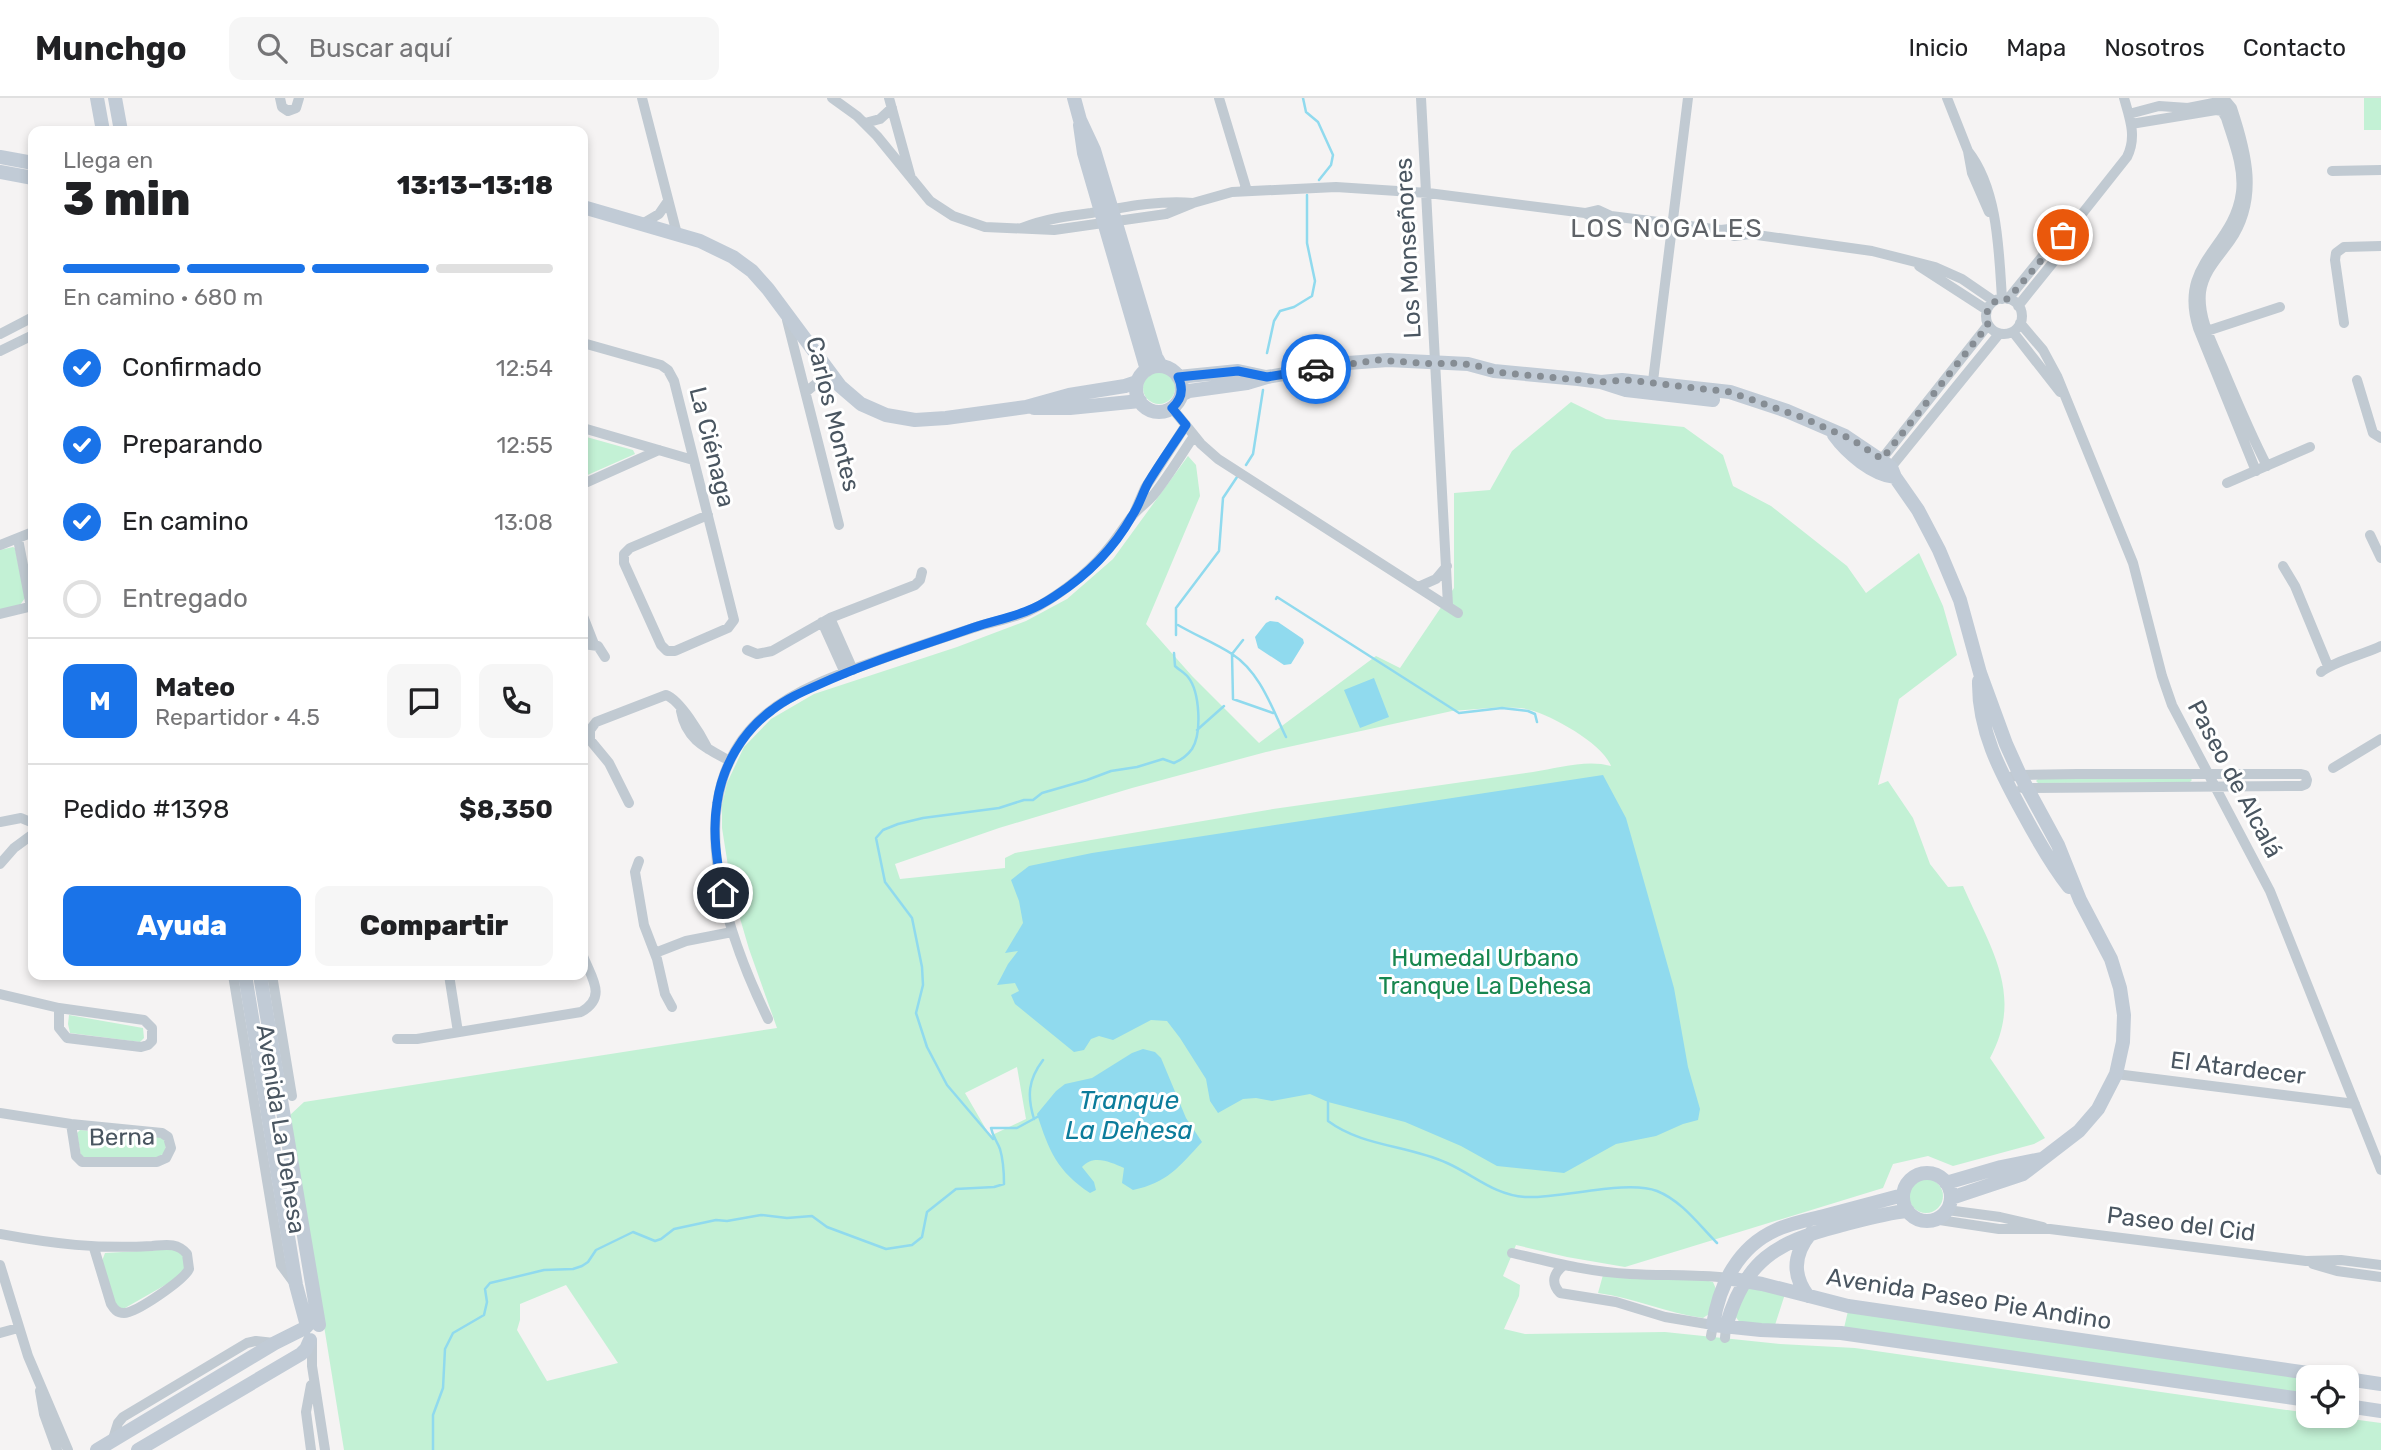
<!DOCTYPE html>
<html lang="es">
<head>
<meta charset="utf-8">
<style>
	:root { --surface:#fff; --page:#f6f6f6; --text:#202124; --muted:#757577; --line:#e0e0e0; --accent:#1a73e8 }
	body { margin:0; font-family:Rubik,sans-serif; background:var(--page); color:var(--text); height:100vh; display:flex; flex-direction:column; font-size:26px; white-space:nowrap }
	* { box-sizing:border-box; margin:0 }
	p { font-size:23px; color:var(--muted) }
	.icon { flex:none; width:38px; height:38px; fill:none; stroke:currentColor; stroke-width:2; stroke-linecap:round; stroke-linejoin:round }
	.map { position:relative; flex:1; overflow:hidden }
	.drawer { position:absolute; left:28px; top:28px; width:560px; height:854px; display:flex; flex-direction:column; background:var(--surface); border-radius:14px; box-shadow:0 4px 10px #0003 }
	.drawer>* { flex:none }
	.buttons { position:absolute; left:2296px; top:1267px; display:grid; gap:14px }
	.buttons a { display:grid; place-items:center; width:63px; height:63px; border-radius:14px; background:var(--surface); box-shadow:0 4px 10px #0003; font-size:35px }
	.pin { position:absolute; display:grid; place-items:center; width:60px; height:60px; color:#fff; margin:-30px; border:4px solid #fff; border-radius:50%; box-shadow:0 2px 7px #0007 }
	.courier { position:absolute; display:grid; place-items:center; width:70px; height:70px; margin:-35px; border:5px solid #1a73e8; border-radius:50%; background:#fff; color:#222; box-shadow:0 2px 9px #0007 }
	.head em { font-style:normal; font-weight:800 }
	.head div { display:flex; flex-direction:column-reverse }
	.head { display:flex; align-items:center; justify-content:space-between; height:119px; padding:0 35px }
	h1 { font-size:46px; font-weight:800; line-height:52px }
	.bar { display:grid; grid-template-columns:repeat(4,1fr); gap:10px 7px; align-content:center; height:84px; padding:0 35px }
	.bar i { height:9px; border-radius:5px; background:var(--line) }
	.bar .current { background:var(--accent) }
	.bar p { grid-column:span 4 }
	.line { display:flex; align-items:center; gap:18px; padding:0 35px; border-top:2px solid var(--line) }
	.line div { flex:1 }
	.round { display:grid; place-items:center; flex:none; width:74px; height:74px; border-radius:14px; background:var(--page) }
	ol { padding:0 35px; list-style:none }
	li { display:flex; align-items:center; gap:21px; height:77px }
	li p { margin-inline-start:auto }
	li .icon { padding:7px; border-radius:50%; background:var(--accent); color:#fff; stroke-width:4 }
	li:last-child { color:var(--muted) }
	li i { width:38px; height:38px; border:4px solid var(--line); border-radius:50% }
	.action { display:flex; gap:14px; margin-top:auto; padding:14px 35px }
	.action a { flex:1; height:80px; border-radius:14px; background:var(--accent); color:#fff; font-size:28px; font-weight:800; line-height:80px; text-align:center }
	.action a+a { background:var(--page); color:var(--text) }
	header { display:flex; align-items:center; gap:42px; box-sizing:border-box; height:98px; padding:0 35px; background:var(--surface); border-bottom:2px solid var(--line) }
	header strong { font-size:33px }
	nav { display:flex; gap:38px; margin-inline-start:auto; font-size:24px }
	.search { width:490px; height:63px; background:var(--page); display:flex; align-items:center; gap:18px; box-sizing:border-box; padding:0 24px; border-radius:14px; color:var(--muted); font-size:26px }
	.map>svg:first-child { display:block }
	.green { fill:#c3f1d5; fill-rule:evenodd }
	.water { fill:#90daee }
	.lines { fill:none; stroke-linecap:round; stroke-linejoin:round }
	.stream { stroke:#90daee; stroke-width:2.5 }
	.street { stroke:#c1cad2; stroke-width:10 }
	.secondary { stroke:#c1cbd6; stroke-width:14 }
	.done { stroke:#868d94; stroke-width:7; stroke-dasharray:0 12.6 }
	.route { stroke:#1a73e8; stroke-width:9 }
	.labels { text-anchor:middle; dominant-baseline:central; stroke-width:6; stroke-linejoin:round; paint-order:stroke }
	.street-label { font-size:24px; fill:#4a5661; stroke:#fff }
	.park-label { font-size:24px; fill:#17864f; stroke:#fff }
	.neighbourhood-label { font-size:26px; letter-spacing:2px; fill:#5f6368; stroke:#fff }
	.water-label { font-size:26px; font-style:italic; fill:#0c7c9b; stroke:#fff }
</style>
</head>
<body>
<header>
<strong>Munchgo</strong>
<div class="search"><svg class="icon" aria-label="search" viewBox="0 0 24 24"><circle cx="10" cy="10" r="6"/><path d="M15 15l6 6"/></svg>Buscar aquí</div>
<nav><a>Inicio</a><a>Mapa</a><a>Nosotros</a><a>Contacto</a></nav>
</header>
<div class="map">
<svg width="2381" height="1352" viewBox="0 0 2381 1352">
	<rect width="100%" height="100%" fill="#f5f3f3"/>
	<path class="green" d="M 2364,0 L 2381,0 L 2381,32 L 2364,32 Z
		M1143 290a16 16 0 1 1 32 0a16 16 0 1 1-32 0Z
		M 1571,304 L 1606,321 L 1684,329 L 1723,357 L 1733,388 L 1771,408 L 1847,468 L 1866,495 L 1919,455 L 1943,508 L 1957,557 L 1899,601 L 1878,687 L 1888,683 L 1913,720 L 1930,766 L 1948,789 L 1963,788 C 1989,848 2025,895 1990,960 L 2045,1040 L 2034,1046 L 1953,1068 L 1928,1058 L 1893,1066 L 1883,1090 L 1625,1169 L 1567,1159 L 1516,1147 L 1503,1178 L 1520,1187 L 1519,1198 L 1504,1231 L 1525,1236 L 1665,1234 L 1780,1246 L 1855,1250 L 2308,1315 L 2308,1318 L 2329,1318 L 2381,1325 L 2381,1352 L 344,1352 L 290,1017 L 304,1004 L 777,930 L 749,851 L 732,793 L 722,730 L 722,707 L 727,685 L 744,649 L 771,621 L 814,596 L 957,549 L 1026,523 L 1067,501 L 1113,461 L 1188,358 L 1196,367 L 1200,398 L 1146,526 L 1192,578 L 1259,645 L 1376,558 L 1400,570 L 1454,490 L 1454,395 L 1490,392 L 1512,353 ZM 1503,609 C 1511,610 1522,609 1530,612 C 1553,618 1603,646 1611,668 C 1587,661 1558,670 1533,674 L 1273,711 L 1015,755 L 1005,760 L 1005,770 L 900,781 L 895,766 L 999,730 L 1132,690 L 1266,654 L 1452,613 ZM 1017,969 L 1026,1021 L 990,1038 L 965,995 ZM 566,1187 L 618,1265 L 547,1283 L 517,1232 L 520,1222 L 520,1206 Z
		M 583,338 L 633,352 L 635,356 L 583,379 Z
		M 13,449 L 15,450 L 25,500 L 20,507 L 0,512 L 0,452 Z
		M 2190,680 L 2192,682 L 2190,684 L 2038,685 L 2036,683 L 2038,681 Z
		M 69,917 L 143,930 L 144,940 L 140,944 L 70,935 L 68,926 Z
		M 80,1032 L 161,1039 C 167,1042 166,1050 165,1055 L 156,1060 L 84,1059 L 81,1058 L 77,1035 Z
		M1909 1098a17 17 0 1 1 34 0a17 17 0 1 1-34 0Z
		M 175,1151 L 181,1154 L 187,1165 L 181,1178 L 125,1210 L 121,1211 L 115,1205 L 102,1163 L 105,1155 Z
		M 1603,1177 L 1701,1181 L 1713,1184 L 1716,1191 L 1709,1216 L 1703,1220 C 1667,1215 1634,1200 1598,1195 Z
		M 1747,1190 L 1785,1196 L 1775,1227 L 1741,1226 L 1735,1218 Z
		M 1848,1213 L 2299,1279 L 2297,1296 L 1844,1230 Z"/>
	<path class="water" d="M 1270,523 L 1278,524 L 1303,541 L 1304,545 L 1291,566 L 1284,567 L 1258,550 L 1255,539 L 1266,525 Z
		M 1374,580 L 1389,619 L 1360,630 L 1344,592 Z
		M 1603,677 L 1626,720 L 1645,787 L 1674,890 L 1688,969 L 1700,1011 L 1698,1022 L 1683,1026 L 1656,1038 L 1616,1046 L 1564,1075 L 1497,1068 L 1461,1048 L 1405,1024 L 1328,1004 L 1310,996 L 1272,1003 L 1256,1000 L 1243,1001 L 1218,1015 L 1210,1003 L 1206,981 L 1180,940 L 1167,923 L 1151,922 L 1113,942 L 1099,938 L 1091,941 L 1084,952 L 1074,954 L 1015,906 L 1011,897 L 1019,893 L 1015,885 L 997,887 L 1008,866 L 1018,853 L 1005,855 L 1023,825 L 1019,803 L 1011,782 L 1029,768 L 1092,755 Z
		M 1143,951 L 1155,954 L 1161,960 L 1186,1020 L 1202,1044 C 1179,1069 1167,1085 1133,1092 L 1122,1085 L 1124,1070 C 1110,1064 1094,1056 1082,1069 L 1094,1084 L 1096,1092 L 1090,1095 C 1057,1073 1049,1053 1037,1016 L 1056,993 L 1065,986 L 1092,980 L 1132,955 Z"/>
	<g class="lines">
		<path class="stream" d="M 1303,0 L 1306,14 L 1318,24 L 1333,57 L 1331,67 L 1319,82
			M 1267,255 L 1274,223 L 1280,213 L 1294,209 L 1312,198 L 1315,183 L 1307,145 L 1307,97
			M 1246,367 L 1253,356 L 1263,292
			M 1276,501 L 1277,499 L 1459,615 L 1502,610 L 1528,613 L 1535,616 L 1537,624
			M 1178,527 C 1195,537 1215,545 1232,556 C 1260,574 1272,610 1286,639
			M 1176,537 L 1176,510 L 1219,453 L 1223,400 L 1237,379
			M 1243,542 L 1232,556 L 1233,601 L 1273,615
			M 1197,632 L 1224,608
			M 1328,1004 L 1328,1023 C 1363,1049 1408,1047 1447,1065 C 1474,1077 1494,1097 1525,1099 C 1560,1101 1627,1081 1657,1093 C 1682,1103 1699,1127 1717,1145
			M 1034,1021 C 1027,998 1028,982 1043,962
			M 993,1041 L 947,987 L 927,949 L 916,915 L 923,887 L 922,869 L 912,820 L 885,784 L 876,740 L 883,732 L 898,726 L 923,720 L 999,710 L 1024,702 L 1033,702 L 1042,695 L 1087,682 L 1111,673 L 1137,669 L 1163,661 L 1174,665 C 1181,662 1187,658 1192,651 C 1202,635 1200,594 1188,579 C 1185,575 1179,572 1175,568 L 1174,555
			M 433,1352 L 433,1317 L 443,1290 L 445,1251 L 453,1235 L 484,1217 L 487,1204 L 485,1191 L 490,1185 L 544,1172 L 573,1171 L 582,1168 L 588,1164 L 596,1152 L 633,1134 L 655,1143 L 661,1141 L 674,1131 L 716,1122 L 727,1123 L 761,1117 L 787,1120 L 812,1118 L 827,1129 L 886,1151 L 912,1147 L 922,1139 L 927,1114 L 956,1091 L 994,1089 L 1004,1086 C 1004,1075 1003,1061 1000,1051 C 997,1043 993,1039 991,1030 L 1017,1030 L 1039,1018"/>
		<path class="street" d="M 280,0 L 282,9 L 288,13 L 296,10 L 299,0
			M 642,0 L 677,136
			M 832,0 L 857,18 L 877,38 L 930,103 L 953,118 L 985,129 L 1054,132 L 1166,116 L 1193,105 L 1232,94 L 1336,89 L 1428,95 L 1585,115 L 1598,112 L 1611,118
			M 889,0 L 911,80
			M 1219,0 L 1247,93
			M 1421,0 L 1448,507
			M 1947,0 L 1968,53 L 1972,75 L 1989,114
			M 2129,16 L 2159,8 L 2188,10 L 2223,3 L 2227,4 L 2232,10 C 2247,55 2259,101 2230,143 C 2218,160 2204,173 2201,194 C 2198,222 2215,250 2225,275 C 2238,306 2251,337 2267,368
			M 865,25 L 880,21 L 892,10
			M 2131,26 L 2216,12 L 2222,13 L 2226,20 C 2233,43 2244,69 2241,94 C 2234,150 2177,164 2198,230 L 2256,373
			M 1968,53 C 1998,91 1999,154 2002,201
			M 2332,73 L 2381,72
			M 1585,115 L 1597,121 L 1611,118 L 1721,132 L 1737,130 L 1748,136
			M 642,126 L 659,116 L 668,103
			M 1022,130 C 1045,121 1067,118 1091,115 C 1125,109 1159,102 1193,105
			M 1721,132 L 1734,138 L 1750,136 L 1872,153 L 1935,169 L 1962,181 L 1994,203
			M 1919,168 L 1987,212
			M1986 218a18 18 0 1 1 36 0a18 18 0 1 1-36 0Z
			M 2008,201 L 2050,149 L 2070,131 L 2127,59 C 2137,39 2130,21 2124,0
			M 2018,208 L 2059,157 L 2070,131
			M 787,222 L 839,427
			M 2020,225 L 2043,252 L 2057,278 L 2133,465 L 2162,578 L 2172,607 L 2270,793 L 2381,1072
			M 2344,225 L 2335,162 L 2336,155 L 2344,149 L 2381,148
			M 2013,234 L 2060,294
			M 2204,234 L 2280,209
			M 0,236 L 33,219
			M 583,245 L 661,267 L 668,272 L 674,283 L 734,522 L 728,530 L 675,553 L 667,553 L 661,547 L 624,465 L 624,456 L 630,450 L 708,417
			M 0,253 L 33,237
			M 2357,282 L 2373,335 L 2381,340
			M 1652,291 L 1688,0
			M 806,294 L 818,284 L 834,280
			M 1172,310 L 1201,346 L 1218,361 L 1458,515
			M 583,330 L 693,362
			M 1877,367 L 1988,227
			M 1887,374 L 1999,236
			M 2227,385 L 2310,349
			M 583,386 L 659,352
			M 1135,413 L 1145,390 L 1186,327
			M 2370,437 L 2381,460
			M 18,441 L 31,509
			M 0,447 L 33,434
			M 2283,468 L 2295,488 L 2328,568
			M 1418,489 L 1436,481 L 1447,468
			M 0,516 L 33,508
			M 583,518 L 594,546
			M 830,520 L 853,572
			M 822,524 L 845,575
			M 583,546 L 598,548 L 605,559
			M 747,552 L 757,556 L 772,553 L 830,520 L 915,487 L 920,482 L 922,474
			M 2321,574 C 2332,564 2365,556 2381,548
			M 681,613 C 686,642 706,650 730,663
			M 2333,670 L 2381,641
			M 2005,680 L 2020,677 L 2077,676 L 2301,676 L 2305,677 L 2307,682 L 2306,686 L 2301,688 L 2022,690
			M 629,705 L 609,665 L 590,642 L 590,632 L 596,624 L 666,597 C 680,602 701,637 708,651
			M 0,724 L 21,720 L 33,725
			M 639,763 L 635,774 L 644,827 L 657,861 L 665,896 L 672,909
			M 0,766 L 14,750 L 33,736
			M 655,855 L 686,843 L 732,834
			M 233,877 L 281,1167 L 295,1186
			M 272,877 L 292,998
			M 449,877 L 458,934
			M 0,896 L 59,910 L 144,922 L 152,930 L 152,943 L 148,947 L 141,949 L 67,940 L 59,930 L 59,910
			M 768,921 C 725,833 676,693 765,617 C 796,591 841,575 879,562 C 912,550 946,539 979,528 C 1000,522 1020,519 1039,508 C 1066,492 1092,472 1111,447 C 1119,437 1125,427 1133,417 C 1140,409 1149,403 1155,395 C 1169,377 1181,357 1194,338
			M 397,941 L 417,941 L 581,914 C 608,899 591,879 583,858
			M 2116,976 L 2355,1006
			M 0,1015 L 71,1026 L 162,1035 L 168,1039 L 171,1050 L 166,1060 L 157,1064 L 82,1064 L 76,1058 L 71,1026
			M 1947,1112 L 2000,1119 L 2043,1129
			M 1933,1121 L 1999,1131 L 2050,1131 L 2306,1163 L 2341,1162 L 2381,1167
			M 0,1136 C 54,1146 97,1151 152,1148 C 165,1147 177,1144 187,1156 L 189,1171 C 184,1182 136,1215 124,1215 C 117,1215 114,1211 111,1206 L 94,1150
			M 1512,1155 C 1551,1164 1590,1174 1630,1176 C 1662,1178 1694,1176 1727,1180
			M 2313,1166 L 2337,1173 L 2381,1179
			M 0,1167 L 28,1258 L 68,1352
			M 1564,1167 C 1554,1175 1550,1184 1560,1195 L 1616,1204 L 1665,1219 L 1713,1227 L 1711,1238
			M 0,1235 L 18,1230
			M 1725,1240 L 1726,1229
			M 312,1243 L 312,1268 L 325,1352
			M 40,1293 L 44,1316 L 57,1352
			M 112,1344 L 118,1325 L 123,1319 L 247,1245 L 256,1243 L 274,1245
			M 311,1352 L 306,1314 L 311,1287"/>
		<path class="secondary" d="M 97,0 L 103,33
			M 115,0 L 121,33
			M 1074,0 L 1080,22 L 1094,52 L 1156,259 L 1161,268
			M 1080,27 L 1084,55 L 1147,272
			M 0,59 L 33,65
			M 0,74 L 33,80
			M 583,109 L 700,143 L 733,159 L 752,173 L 768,191 L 840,288 L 861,306 L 886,317 L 915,322 L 946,320 L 1026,309 L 1069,297 L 1125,288 L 1137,284
			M1136 291a23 23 0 1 1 46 0a23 23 0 1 1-46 0Z
			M 1178,279 L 1238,273 L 1266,279
			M 1601,284 L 1622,282 L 1730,294 L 1787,313 L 1845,338 L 1891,369 L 1895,379 L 1918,412 L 1939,452 L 1960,502 L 1980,575 L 2006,646 L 2020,677 L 2058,747 L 2080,802 L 2111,861 L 2120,890 L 2124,917 L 2123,944 L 2116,976 L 2098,1011 L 2079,1033 L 2023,1076 L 1951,1100
			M 1181,297 L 1189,293 L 1247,285 L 1267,279 L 1348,265 L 1388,262 L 1468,266 L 1494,273 L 1578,281 L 1601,284 L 1626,292 L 1713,302
			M 1034,310 L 1070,310 L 1140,303
			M 1834,337 C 1847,355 1873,377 1895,379
			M 1979,583 C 1978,632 2000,673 2023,715 C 2037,741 2051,766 2069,789
			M 245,877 L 296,1187 L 307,1228
			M 260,877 L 319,1227
			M1903 1099a24 24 0 1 1 48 0a24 24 0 1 1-48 0Z
			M 1946,1085 L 2001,1069 L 2041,1061
			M 1903,1097 C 1877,1104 1850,1111 1824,1118 C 1808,1122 1791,1125 1776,1132 C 1738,1149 1719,1187 1713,1227 L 1761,1232 L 1841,1235 L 2308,1302
			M 1727,1180 L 1762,1186 L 1848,1208 L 2336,1279
			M 1808,1198 C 1791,1176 1794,1155 1811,1135
			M 1726,1229 C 1744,1163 1776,1144 1839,1128 C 1862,1122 1884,1115 1908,1113
			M 2347,1281 L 2381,1286
			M 2347,1308 L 2381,1313
			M 97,1352 L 275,1245 L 305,1230
			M 138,1352 L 301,1256 L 306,1251 L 310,1242"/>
	</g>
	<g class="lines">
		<path class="done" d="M 1316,271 L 1377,262 L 1435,266 L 1450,265 L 1475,267 L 1494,274 L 1601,284 L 1627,282 L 1730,294 L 1801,319 L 1851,341 L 1882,361 L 1988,227 C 1983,212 1992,200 2008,201 L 2063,137"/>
		<path class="route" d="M 723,795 C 717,765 712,735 717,705 C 722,669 742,634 772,612 C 786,601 802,594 818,587 C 868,564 921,548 972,530 C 1005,519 1025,518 1055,498 C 1086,478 1114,450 1132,418 C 1139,408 1142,396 1148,385 C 1160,365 1173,347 1186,327 L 1172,310 C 1182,301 1184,291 1178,279 L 1238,273 L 1267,279 L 1316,271"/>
	</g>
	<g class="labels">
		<g class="street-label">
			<text transform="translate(1408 150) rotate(-93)">Los Monseñores</text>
			<text transform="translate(833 316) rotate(76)">Carlos Montes</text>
			<text transform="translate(712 349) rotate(76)">La Ciénaga</text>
			<text transform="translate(2235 681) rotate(62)">Paseo de Alcalá</text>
			<text transform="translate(2238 970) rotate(7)">El Atardecer</text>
			<text transform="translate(281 1031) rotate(81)">Avenida La Dehesa</text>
			<text transform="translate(122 1039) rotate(-1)">Berna</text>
			<text transform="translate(2181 1126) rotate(7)">Paseo del Cid</text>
			<text transform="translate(1969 1201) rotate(9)">Avenida Paseo Pie Andino</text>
		</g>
		<g class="park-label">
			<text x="1485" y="860">Humedal Urbano<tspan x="1485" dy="28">Tranque La Dehesa</tspan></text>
		</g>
		<g class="neighbourhood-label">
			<text x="1667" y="130">LOS NOGALES</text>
		</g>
		<g class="water-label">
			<text x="1129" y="1002">Tranque<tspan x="1129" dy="30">La Dehesa</tspan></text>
		</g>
	</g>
</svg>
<div class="buttons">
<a><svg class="icon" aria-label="locate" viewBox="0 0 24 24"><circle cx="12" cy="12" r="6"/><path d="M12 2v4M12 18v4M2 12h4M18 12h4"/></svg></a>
</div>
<div class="pin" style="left:2063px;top:137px;background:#ea580c"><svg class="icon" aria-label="bag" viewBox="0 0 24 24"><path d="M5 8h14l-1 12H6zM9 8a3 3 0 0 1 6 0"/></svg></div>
<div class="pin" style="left:723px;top:795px;background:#1f2937"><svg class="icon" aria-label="home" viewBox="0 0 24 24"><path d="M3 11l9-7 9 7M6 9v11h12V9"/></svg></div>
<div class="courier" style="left:1316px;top:271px"><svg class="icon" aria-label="car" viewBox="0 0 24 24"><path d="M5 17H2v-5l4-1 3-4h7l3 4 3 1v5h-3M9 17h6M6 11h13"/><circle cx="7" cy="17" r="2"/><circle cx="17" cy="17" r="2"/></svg></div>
<section class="drawer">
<div class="head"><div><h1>3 min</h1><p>Llega en</p></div><em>13:13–13:18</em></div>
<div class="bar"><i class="current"></i><i class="current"></i><i class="current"></i><i></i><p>En camino · 680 m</p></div>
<ol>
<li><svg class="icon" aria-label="check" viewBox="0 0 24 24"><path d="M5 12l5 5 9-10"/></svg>Confirmado<p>12:54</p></li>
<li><svg class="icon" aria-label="check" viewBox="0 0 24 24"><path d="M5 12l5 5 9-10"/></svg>Preparando<p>12:55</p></li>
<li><svg class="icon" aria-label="check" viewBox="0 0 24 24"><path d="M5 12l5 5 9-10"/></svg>En camino<p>13:08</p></li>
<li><i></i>Entregado</li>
</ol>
<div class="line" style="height:126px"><b class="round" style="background:var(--accent);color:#fff">M</b><div><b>Mateo</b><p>Repartidor · 4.5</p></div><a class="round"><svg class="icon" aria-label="chat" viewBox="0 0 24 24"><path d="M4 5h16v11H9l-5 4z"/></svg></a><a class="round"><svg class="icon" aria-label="phone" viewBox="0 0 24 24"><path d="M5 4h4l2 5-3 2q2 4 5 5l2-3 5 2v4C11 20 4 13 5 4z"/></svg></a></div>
<div class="line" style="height:91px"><div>Pedido #1398</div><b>$8,350</b></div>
<div class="action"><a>Ayuda</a><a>Compartir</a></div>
</section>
</div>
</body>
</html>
